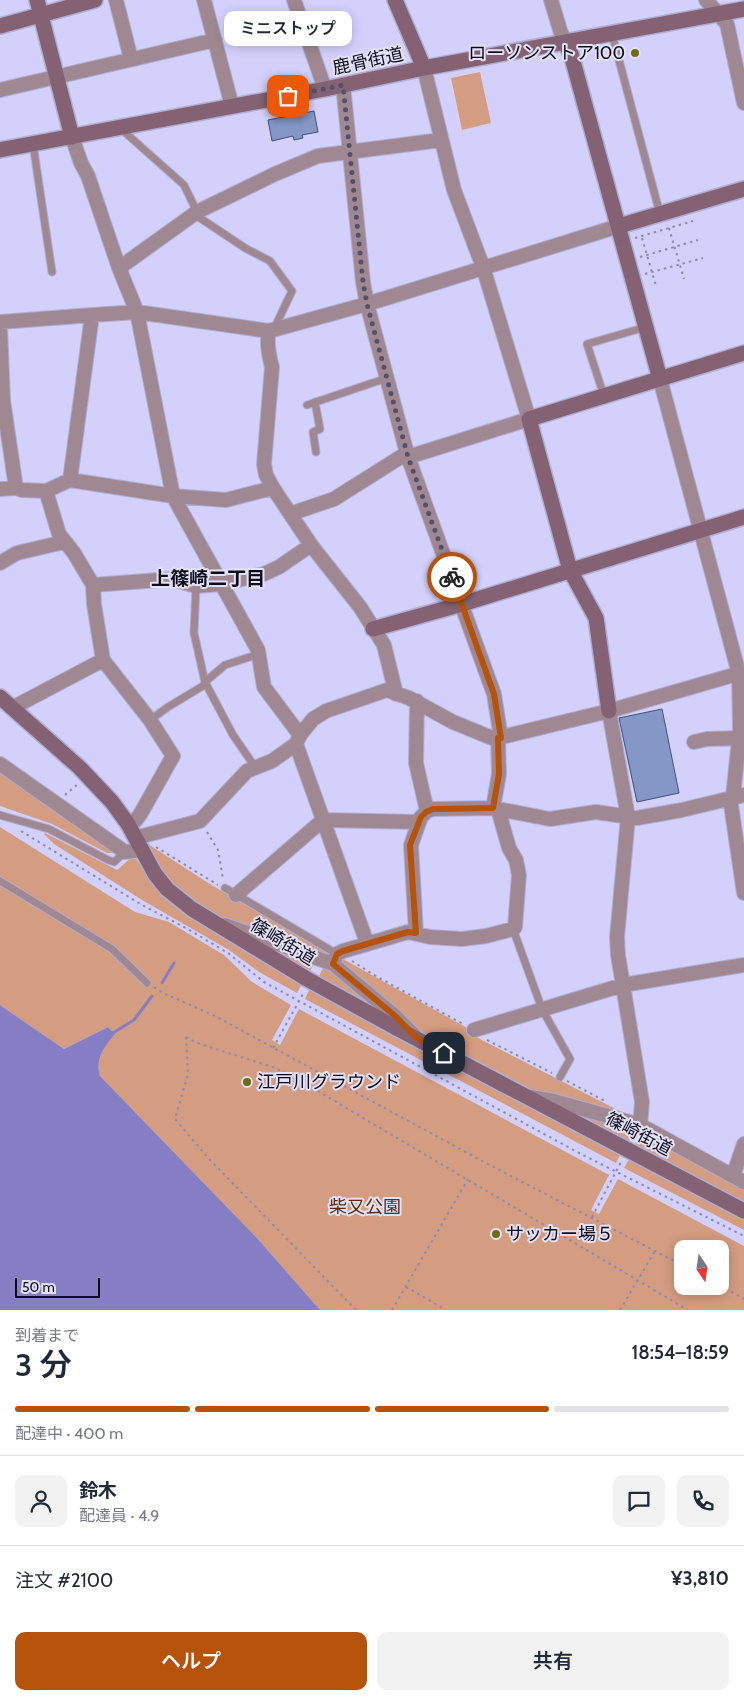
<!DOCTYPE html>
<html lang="ja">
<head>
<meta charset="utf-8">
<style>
	:root { --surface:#fff; --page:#f2f2f3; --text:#1f2937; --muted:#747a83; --line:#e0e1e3; --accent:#b45309 }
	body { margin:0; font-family:Cabin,"Noto Sans JP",sans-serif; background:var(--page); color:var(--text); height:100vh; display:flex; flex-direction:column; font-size:19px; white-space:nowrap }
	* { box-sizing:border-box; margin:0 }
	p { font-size:16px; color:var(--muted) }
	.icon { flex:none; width:28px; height:28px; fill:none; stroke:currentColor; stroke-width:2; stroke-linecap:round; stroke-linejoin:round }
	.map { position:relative; height:1310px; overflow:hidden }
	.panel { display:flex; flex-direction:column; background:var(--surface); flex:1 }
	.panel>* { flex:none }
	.needle { width:32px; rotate:167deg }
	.controls { position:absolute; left:674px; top:1240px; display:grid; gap:10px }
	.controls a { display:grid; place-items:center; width:55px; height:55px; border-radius:10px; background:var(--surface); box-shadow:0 2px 12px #0003; font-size:25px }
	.scale { position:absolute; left:15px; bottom:12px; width:85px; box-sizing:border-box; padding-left:5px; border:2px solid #0d0a1c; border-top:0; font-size:14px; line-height:18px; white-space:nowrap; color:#0d0a1c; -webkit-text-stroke:4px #e2e1f6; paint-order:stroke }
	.pin { position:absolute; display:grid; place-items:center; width:42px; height:42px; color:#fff; margin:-21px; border-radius:10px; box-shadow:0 2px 8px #0006 }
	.courier { position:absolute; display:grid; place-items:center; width:50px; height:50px; margin:-25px; border:4px solid #b45309; border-radius:50%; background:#fff; color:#222; box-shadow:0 1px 6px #0007 }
	.bubble { position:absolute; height:35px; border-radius:10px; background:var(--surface); box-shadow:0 2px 12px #0003; font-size:16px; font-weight:600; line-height:35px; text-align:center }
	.head em { font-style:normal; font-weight:600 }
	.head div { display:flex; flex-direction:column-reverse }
	.head { display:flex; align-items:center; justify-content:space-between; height:85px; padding:0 15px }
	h1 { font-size:32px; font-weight:600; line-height:38px }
	.bar { display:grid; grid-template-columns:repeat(4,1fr); gap:8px 5px; align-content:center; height:60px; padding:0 15px }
	.bar i { height:6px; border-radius:4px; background:var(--line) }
	.bar .active { background:var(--accent) }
	.bar p { grid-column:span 4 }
	.line { display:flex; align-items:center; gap:12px; padding:0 15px; border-top:1px solid var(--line) }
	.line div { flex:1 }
	.round { display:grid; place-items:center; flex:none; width:52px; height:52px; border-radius:10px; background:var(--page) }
	.action { display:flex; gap:10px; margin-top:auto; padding:10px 15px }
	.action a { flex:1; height:58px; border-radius:10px; background:var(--accent); color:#fff; font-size:20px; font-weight:600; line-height:58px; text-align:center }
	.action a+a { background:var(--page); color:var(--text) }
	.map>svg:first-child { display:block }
	.green { fill:#d49c80; fill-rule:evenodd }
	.water { fill:#857ec4 }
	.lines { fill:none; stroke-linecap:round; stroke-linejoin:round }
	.stream { stroke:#857ec4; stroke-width:3 }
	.building { fill:#8497c7; stroke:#40507b }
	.lane-casing { stroke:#afadd4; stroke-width:9 }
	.street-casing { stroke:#afadd4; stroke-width:16 }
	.secondary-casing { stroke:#afadd4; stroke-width:18 }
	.path { stroke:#8d8bad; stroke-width:2; stroke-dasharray:2.5 4; stroke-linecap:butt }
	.lane { stroke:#a08893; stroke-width:7 }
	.street { stroke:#a08893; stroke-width:14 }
	.secondary { stroke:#846273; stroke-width:15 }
	.done { stroke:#52506a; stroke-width:5; stroke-dasharray:0 9 }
	.route { stroke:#b45309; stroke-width:6 }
	.poi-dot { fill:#6e6b08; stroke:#e2e1f6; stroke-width:2 }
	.labels { text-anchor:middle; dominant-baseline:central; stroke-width:4; stroke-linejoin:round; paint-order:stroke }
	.poi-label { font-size:18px; fill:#0d0a1c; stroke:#e2e1f6; text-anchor:start }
	.street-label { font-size:18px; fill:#0d0a1c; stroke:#e2e1f6 }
	.park-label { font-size:18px; fill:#5a2a0e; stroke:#e2e1f6 }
	.neighbourhood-label { font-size:19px; font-weight:bold; fill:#0d0a1c; stroke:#e2e1f6 }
</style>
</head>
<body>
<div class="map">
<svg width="744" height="1310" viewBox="0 0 744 1310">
	<rect width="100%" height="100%" fill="#d3d1fc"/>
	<path class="green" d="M 480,72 L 491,123 L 462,130 L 451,78 Z
		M 0,769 L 114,853 L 107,853 L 52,824 L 0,806 Z
		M 0,827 L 135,912 L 169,922 L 224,955 L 252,982 L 291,1005 L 272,1040 L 280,1045 L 299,1009 L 609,1175 L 591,1210 L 599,1214 L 618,1179 L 744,1246 L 744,1310 L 320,1310 L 257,1238 L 100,1076 C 95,1059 104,1047 115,1034 L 108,1027 L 64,1049 L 0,1005 ZM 682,1249 L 720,1249 L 720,1286 L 682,1286 Z
		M 45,833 L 117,870 L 131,858 L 136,859 L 157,888 L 172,903 L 269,965 L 302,984 L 297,993 L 259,972 L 229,950 L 142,900 L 54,844 L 44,834 Z
		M 145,842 L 213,886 L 331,953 L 328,955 C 275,938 195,920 162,873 C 155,864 150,852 145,842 Z
		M 248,936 L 316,960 L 310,971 L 305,970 Z
		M 343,959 L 471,1030 L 478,1038 L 633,1118 L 557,1099 L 515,1084 L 436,1042 L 396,1013 L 342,964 Z
		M 325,964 L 392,1019 L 318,978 Z
		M 310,988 L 621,1153 L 616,1163 L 305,999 Z
		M 555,1105 L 636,1128 L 628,1143 Z
		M 642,1132 L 744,1188 L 744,1205 L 634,1146 Z
		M 630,1158 L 744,1219 L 744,1230 L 624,1168 Z"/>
	<path class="water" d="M 0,1005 L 64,1049 L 108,1027 L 115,1034 C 104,1047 95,1059 100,1076 L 257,1238 L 320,1310 L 0,1310 Z"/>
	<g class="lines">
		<path class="stream" d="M 162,983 L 174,963
			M 111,1034 L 134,1020 L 152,996"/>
	</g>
	<path class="building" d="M 314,111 L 318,132 L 302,135 L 303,138 L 294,140 L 293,136 L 272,141 L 268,120 Z
		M 662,709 L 679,793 L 637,802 L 619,718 Z"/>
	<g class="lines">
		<g class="lane-casing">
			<path id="lane" d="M 612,34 L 660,214
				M 120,128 L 184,185 L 200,218 L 245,248 L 270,261 L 292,291 L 274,329
				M 33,144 L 52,272
				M 604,396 L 587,344 L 646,327
				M 315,402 L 320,429 L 313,432 L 316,452
				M 307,405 L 387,378
				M 196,586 L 194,633 L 205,682 L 233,735 L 255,767
				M 205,682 L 225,665 L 259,654
				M 150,720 L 168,707 L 206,684
				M 0,815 L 49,829 L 108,860 L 114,862 L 125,852
				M 0,881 L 112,949 L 147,983
				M 225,888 L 337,954
				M 513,929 L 542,1009 L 570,1059 L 560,1077"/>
		</g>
		<g class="street-casing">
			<path id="street" d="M 116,0 L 131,59
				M 204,0 L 232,106
				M 294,0 L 325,89
				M 551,0 L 560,30 L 565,43
				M 706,0 L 727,24 L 744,103
				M 343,85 L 363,282 L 367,304 L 408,457 L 494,694 L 501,738
				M 0,90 L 215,40
				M 72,137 L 81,163 L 88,176 L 119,268 L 137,312 L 173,496 L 258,650 L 264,687 L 300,735
				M 119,268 L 197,212 L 275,174 L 318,156 L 441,140
				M 0,322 L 92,315
				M 0,326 L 3,400 L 16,488
				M 269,331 C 266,343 269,356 272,367 L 264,464 L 266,475 L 273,488 L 311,545 L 360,607 L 384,645 L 396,694
				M 660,379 L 739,674 L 740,729 L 733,797
				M 408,457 L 529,419 L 483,267 L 454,190 L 424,68
				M 70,480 L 173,496 L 226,500 L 273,488
				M 0,489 L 16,488 L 22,490 L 46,491 L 70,480 L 92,315 L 137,312 L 269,331 L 367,304 L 619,226
				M 46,491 L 59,534 L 74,553 L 93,585 L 94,604 L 103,660 L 150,720 L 173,756 L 141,813 L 136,820 L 128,824
				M 290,514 L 334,499 L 407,453
				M 0,563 L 17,553 L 64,542
				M 93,585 L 172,579 L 196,586 L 221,584 L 264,574 L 279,567 L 311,545
				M 417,701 L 416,763 L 427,811
				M 12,708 L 103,660
				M 609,711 L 628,817 L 617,937 L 618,955 L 642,1102 L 640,1125
				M 694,742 L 707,739 L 739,738
				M 296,744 L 367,943
				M 0,764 L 125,852 L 141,850
				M 730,798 L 744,893
				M 493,808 L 499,774 L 498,738
				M 135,838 L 200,821 L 247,771 L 272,761 L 296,744 L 300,735 L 313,719 L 326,711 L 387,690 L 409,698 L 453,722 L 492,738 L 498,738 L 609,711 L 744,672
				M 236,895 L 323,820 L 418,822
				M 225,925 L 333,964 L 394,1015 L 415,1036
				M 416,933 L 411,845 L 421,817 L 427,811 L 433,809 L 493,808 L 550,819 L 596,812 L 637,818 L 682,810 L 744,795
				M 333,964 L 337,954 L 343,951 L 408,932 L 430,937 L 462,939 L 486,936 L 513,929 L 515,927 L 519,875 L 516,860 L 509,848 L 498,809
				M 474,1030 L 623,985 L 744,965
				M 531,1097 L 554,1101 L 640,1125 L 744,1182
				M 733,1176 L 744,1144"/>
		</g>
		<g class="secondary-casing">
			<path id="secondary" d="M 37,0 L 72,137
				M 395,0 L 424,68
				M 0,26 L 95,0
				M 565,43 L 571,54 L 660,379
				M 0,150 L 325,89 L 424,68 L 744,9
				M 619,226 L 744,189
				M 373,629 L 462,604 L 744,517
				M 0,697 L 80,768 L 112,802 L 128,824 L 155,874 L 167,889 L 192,909 L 307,979 L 398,1029 L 744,1211
				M 609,711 L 596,618 L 570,570 L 529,419 L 744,353"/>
		</g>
		<path class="path" d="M 669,228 L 684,279
			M 635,238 L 693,221
			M 642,238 L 656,286
			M 640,257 L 698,240
			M 645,274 L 703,258
			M 65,795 L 78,784
			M 21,831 L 142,905 L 186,928 L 228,953 L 264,982 L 581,1154 L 744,1236
			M 207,832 L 218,850 L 223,879
			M 156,847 L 218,885
			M 352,961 L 374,975 L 463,1024
			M 154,987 L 163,993 L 215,1016 L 484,1162 L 682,1265
			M 186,1037 L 197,1043 L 273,1067 L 299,1080 L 688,1310
			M 186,1037 L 188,1074 L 175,1119 L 209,1159 L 356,1310
			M 487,1040 L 552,1073
			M 273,1048 L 304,992
			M 567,1081 L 605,1101
			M 592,1217 L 621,1162
			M 720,1285 L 744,1299
			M 406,1287 L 446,1310
			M 392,1310 L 468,1179
			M 620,1310 L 655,1251"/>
		<use href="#lane" class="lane"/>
		<use href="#street" class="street"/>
		<use href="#secondary" class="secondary"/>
	</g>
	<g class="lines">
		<path class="done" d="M 288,96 L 343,85 L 363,282 L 367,304 L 408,457 L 452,577"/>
		<path class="route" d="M 444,1053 L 417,1038 L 394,1015 L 333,964 L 337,954 L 343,951 L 408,932 L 416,933 L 410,845 L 421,817 L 426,812 L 433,809 L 493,808 L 499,774 L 498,738 L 501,738 L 494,694 L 452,577"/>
	</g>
	<g class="poi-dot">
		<circle cx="635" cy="53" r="5"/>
		<circle cx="247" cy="1082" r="5"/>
		<circle cx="496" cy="1234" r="5"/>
	</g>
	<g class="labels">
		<g class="poi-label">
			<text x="625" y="53" text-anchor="end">ローソンストア100</text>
			<text x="257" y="1082">江戸川グラウンド</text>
			<text x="506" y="1234">サッカー場５</text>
		</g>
		<g class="street-label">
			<text transform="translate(368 61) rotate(-12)">鹿骨街道</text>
			<text transform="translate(283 942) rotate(31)">篠崎街道</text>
			<text transform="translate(639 1134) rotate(28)">篠崎街道</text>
		</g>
		<g class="park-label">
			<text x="365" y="1207">柴又公園</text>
		</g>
		<g class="neighbourhood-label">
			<text x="208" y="578">上篠崎二丁目</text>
		</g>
	</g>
</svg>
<div class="controls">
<a><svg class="needle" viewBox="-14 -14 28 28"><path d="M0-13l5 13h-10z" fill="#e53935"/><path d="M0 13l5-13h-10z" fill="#747a83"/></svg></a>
</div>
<div class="scale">50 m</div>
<div class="pin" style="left:288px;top:96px;background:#ea580c"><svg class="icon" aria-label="bag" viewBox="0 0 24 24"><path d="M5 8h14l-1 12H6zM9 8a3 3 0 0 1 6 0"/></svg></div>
<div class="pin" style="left:444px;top:1053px;background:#1f2937"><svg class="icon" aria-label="home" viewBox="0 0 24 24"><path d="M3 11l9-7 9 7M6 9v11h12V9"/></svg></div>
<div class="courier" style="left:452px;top:577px"><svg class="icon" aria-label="bike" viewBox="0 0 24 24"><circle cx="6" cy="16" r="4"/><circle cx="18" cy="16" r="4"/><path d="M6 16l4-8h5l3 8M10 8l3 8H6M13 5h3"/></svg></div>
<div class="bubble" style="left:224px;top:11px;width:128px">ミニストップ</div>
</div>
<section class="panel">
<div class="head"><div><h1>3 分</h1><p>到着まで</p></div><em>18:54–18:59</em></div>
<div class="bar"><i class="active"></i><i class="active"></i><i class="active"></i><i></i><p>配達中 · 400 m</p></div>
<div class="line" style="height:90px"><a class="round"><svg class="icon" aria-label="person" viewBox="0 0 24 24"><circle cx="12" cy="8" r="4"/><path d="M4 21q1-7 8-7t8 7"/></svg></a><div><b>鈴木</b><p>配達員 · 4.9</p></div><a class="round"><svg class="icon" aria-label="chat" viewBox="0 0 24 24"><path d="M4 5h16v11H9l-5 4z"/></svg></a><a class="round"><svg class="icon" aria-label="phone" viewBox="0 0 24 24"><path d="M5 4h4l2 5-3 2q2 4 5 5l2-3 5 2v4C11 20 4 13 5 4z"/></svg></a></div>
<div class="line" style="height:65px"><div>注文 #2100</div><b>¥3,810</b></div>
<div class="action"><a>ヘルプ</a><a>共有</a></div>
</section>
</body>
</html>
